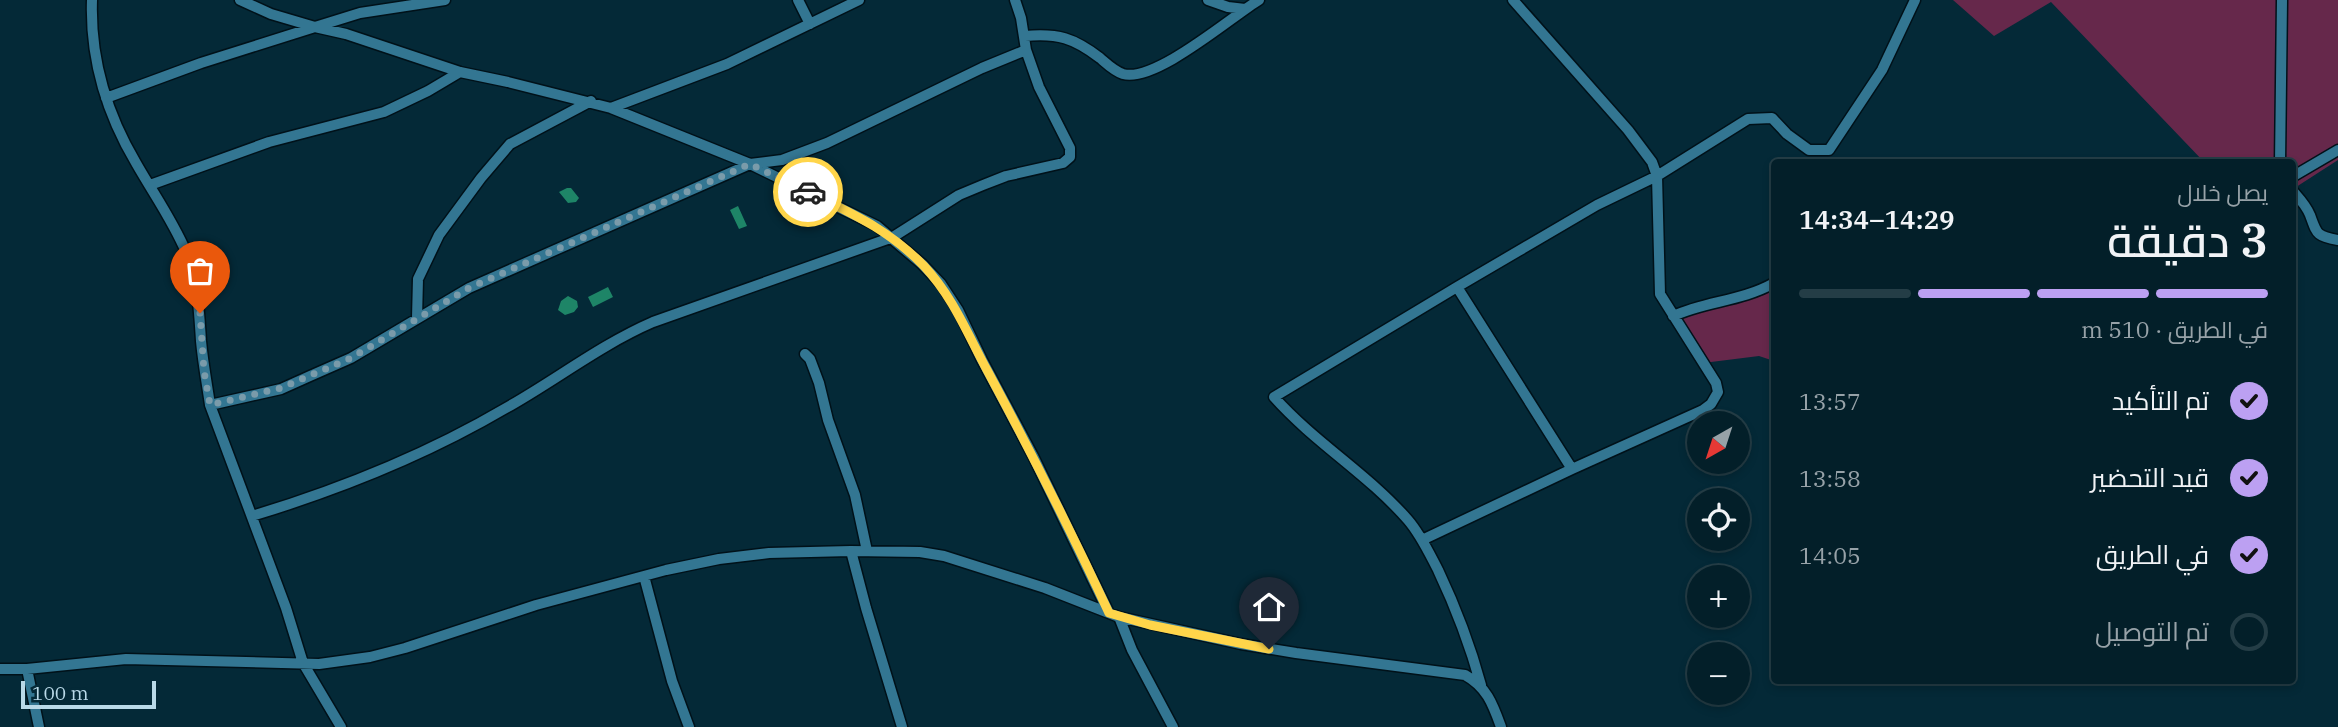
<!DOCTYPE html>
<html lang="ar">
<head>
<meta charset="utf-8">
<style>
	:root { --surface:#031f29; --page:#112c35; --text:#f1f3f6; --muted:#97a2a8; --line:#243d46; --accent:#bca0f2 }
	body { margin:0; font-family:"IBM Plex Serif",Cairo,serif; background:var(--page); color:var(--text); direction:rtl; height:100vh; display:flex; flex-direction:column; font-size:26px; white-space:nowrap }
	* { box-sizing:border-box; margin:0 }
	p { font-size:23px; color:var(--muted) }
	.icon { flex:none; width:38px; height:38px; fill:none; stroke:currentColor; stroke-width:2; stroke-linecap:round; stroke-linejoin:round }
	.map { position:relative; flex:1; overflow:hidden; direction:ltr }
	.details { position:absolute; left:1771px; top:159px; width:525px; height:525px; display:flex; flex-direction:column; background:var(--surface); border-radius:7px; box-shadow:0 4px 10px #0003,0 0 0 2px var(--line); direction:rtl }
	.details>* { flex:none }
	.needle { width:46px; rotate:219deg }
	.buttons { position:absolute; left:1687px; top:411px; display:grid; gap:14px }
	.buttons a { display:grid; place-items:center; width:63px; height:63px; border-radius:50%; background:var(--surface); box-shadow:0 4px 10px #0003,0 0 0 2px var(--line); font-size:35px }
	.scale { position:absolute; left:21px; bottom:18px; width:135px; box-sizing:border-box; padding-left:7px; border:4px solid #b9d9e8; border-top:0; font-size:19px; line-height:24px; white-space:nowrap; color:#b9d9e8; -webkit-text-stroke:5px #042937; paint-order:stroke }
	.pin { position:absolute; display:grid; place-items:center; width:60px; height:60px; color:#fff; margin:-72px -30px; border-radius:50% 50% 50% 0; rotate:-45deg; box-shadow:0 0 7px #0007 }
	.pin .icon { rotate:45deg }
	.courier { position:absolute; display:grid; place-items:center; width:70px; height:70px; margin:-35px; border:5px solid #ffd54a; border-radius:50%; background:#fff; color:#222; box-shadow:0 2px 9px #0007 }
	.headline em { font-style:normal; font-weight:600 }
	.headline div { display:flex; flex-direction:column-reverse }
	.headline { display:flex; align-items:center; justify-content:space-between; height:119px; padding:0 28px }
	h1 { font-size:46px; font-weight:600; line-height:52px }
	.bar { display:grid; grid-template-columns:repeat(4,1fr); gap:10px 7px; align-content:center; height:84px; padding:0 28px }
	.bar i { height:9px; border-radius:5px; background:var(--line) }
	.bar .selected { background:var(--accent) }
	.bar p { grid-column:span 4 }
	ol { padding:0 28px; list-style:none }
	li { display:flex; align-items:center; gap:21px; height:77px }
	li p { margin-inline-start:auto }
	li .icon { padding:7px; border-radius:50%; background:var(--accent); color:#111; stroke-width:4 }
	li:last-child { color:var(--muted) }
	li i { width:38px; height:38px; border:4px solid var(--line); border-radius:50% }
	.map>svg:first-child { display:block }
	.green { fill:#66284b }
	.water { fill:#1e8567 }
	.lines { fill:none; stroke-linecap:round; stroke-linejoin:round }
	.minor-casing { stroke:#001119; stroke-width:13 }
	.minor { stroke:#337692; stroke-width:10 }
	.done { stroke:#7a9baa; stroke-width:7; stroke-dasharray:0 12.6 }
	.route { stroke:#ffd54a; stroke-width:9 }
</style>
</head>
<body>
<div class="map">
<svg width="2338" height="727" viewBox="0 0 2338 727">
	<rect width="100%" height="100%" fill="#042937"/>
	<path class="green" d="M 1953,0 L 2338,0 L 2338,160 L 2293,189 L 2292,163 L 2205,163 L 2051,2 L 1994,36 Z
		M 1774,281 L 1774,361 L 1759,356 L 1703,363 L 1667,317 Z"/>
	<path class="water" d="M 567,188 L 571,188 L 579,198 L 576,202 L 568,203 L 559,192 Z
		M 738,206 L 747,226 L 739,229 L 730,210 Z
		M 608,287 L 613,297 L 593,307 L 588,297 Z
		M 568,296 L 577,301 L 578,307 L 574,312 L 565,315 L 558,310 L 561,301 Z"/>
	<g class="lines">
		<g class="minor-casing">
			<path id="minor" d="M 92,0 C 90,58 107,114 136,163 C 153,193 173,221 186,252 C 198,281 199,310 201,341 C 203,363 207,384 210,405 L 286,608 L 303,663 L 341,727
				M 240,0 L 271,14 L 315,27 L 360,13 L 445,0
				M 798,0 L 810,24
				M 1208,0 L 1228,7 L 1245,9
				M 1025,36 C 1058,33 1074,38 1100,58 C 1107,64 1114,71 1123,74 C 1155,83 1231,17 1259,0
				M 106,98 L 201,63 L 315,27 L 346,34 L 460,72 L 508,82 L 611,108 L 750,164 L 877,226 L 922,264 L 941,284 L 958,310 L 982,360 L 1033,456 L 1109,613
				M 611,108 L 727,64 L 859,0
				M 2280,163 L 2282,0
				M 2292,177 L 2338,150
				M 150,185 L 269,142 L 384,112 L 428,91 L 460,72
				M 2292,190 C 2299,198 2306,205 2310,215 C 2317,234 2316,236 2338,240
				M 1457,287 L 1572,469
				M 1673,316 C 1707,301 1742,301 1774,283
				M 417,318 L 418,279 L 439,235 L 481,178 L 510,144 L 591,101
				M 805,354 L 810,359 L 819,383 L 828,420 L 855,495 L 867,551
				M 210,405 L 281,389 L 310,376 L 351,358 L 469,288 L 750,164 L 782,160 L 827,143 L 982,68 L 1026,50
				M 252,516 C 341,489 426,455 506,408 C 556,380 600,345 653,322 L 893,237 L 959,195 L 983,185 L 1006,176 L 1063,163 L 1070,157 L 1070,148 L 1039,87 L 1026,50 L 1021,18 L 1015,0
				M 1422,540 L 1572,469 L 1703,410 L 1711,404 L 1718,392 L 1716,383 L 1660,294 L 1657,176 L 1652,162 L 1628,130 L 1513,0
				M 851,551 L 866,608 L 902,727
				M 644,576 L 672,681 L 689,727
				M 1119,617 L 1132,650 L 1173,727
				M 0,669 L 27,669 L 126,659 L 319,664 L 370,657 L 405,648 L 536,605 L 666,570 L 719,559 L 769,553 L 851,551 L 920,552 L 944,556 L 1045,588 L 1119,617 L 1241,644 L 1296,653 L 1465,675 C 1487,687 1493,705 1501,727
				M 27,669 L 39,727
				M 1481,685 C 1470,645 1456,608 1438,570 C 1429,553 1421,535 1408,520 C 1368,474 1315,443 1274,397 L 1457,287 L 1597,205 L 1657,176 L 1748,119 L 1772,118 L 1787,134 L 1809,150 L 1829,150 L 1882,70 L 1915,0"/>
		</g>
		<use href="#minor" class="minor"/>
	</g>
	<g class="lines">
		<path class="done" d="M 200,313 L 204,371 L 210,405 L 281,388 L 351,358 L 469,288 L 750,164 L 808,192"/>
		<path class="route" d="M 808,192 C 853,214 888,229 924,266 C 953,297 967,333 987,370 C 1030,450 1071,531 1109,613 L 1150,625 L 1269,649"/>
	</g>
</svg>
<div class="buttons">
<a><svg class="needle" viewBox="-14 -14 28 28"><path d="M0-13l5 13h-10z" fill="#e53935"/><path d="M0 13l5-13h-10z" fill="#97a2a8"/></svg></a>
<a><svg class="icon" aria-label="locate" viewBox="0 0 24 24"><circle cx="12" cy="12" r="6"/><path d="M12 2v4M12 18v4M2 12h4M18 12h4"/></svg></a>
<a>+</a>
<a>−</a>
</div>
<div class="scale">100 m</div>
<div class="pin" style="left:200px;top:313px;background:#ea580c"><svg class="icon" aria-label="bag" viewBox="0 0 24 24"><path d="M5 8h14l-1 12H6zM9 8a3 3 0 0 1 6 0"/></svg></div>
<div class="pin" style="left:1269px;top:649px;background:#1f2937"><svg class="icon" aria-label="home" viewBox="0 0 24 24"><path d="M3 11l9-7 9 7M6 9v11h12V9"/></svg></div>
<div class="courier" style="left:808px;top:192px"><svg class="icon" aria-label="car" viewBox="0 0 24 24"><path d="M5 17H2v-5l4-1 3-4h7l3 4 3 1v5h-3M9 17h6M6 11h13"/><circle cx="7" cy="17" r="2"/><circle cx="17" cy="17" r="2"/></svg></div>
<section class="details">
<div class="headline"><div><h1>3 دقيقة</h1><p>يصل خلال</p></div><em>14:29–14:34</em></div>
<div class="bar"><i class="selected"></i><i class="selected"></i><i class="selected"></i><i></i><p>في الطريق · 510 m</p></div>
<ol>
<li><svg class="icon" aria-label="check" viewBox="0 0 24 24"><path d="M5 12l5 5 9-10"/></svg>تم التأكيد<p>13:57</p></li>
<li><svg class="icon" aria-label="check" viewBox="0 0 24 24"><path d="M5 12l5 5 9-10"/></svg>قيد التحضير<p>13:58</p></li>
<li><svg class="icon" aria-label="check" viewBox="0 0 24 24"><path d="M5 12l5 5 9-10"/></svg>في الطريق<p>14:05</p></li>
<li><i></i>تم التوصيل</li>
</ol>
</section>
</div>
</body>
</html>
